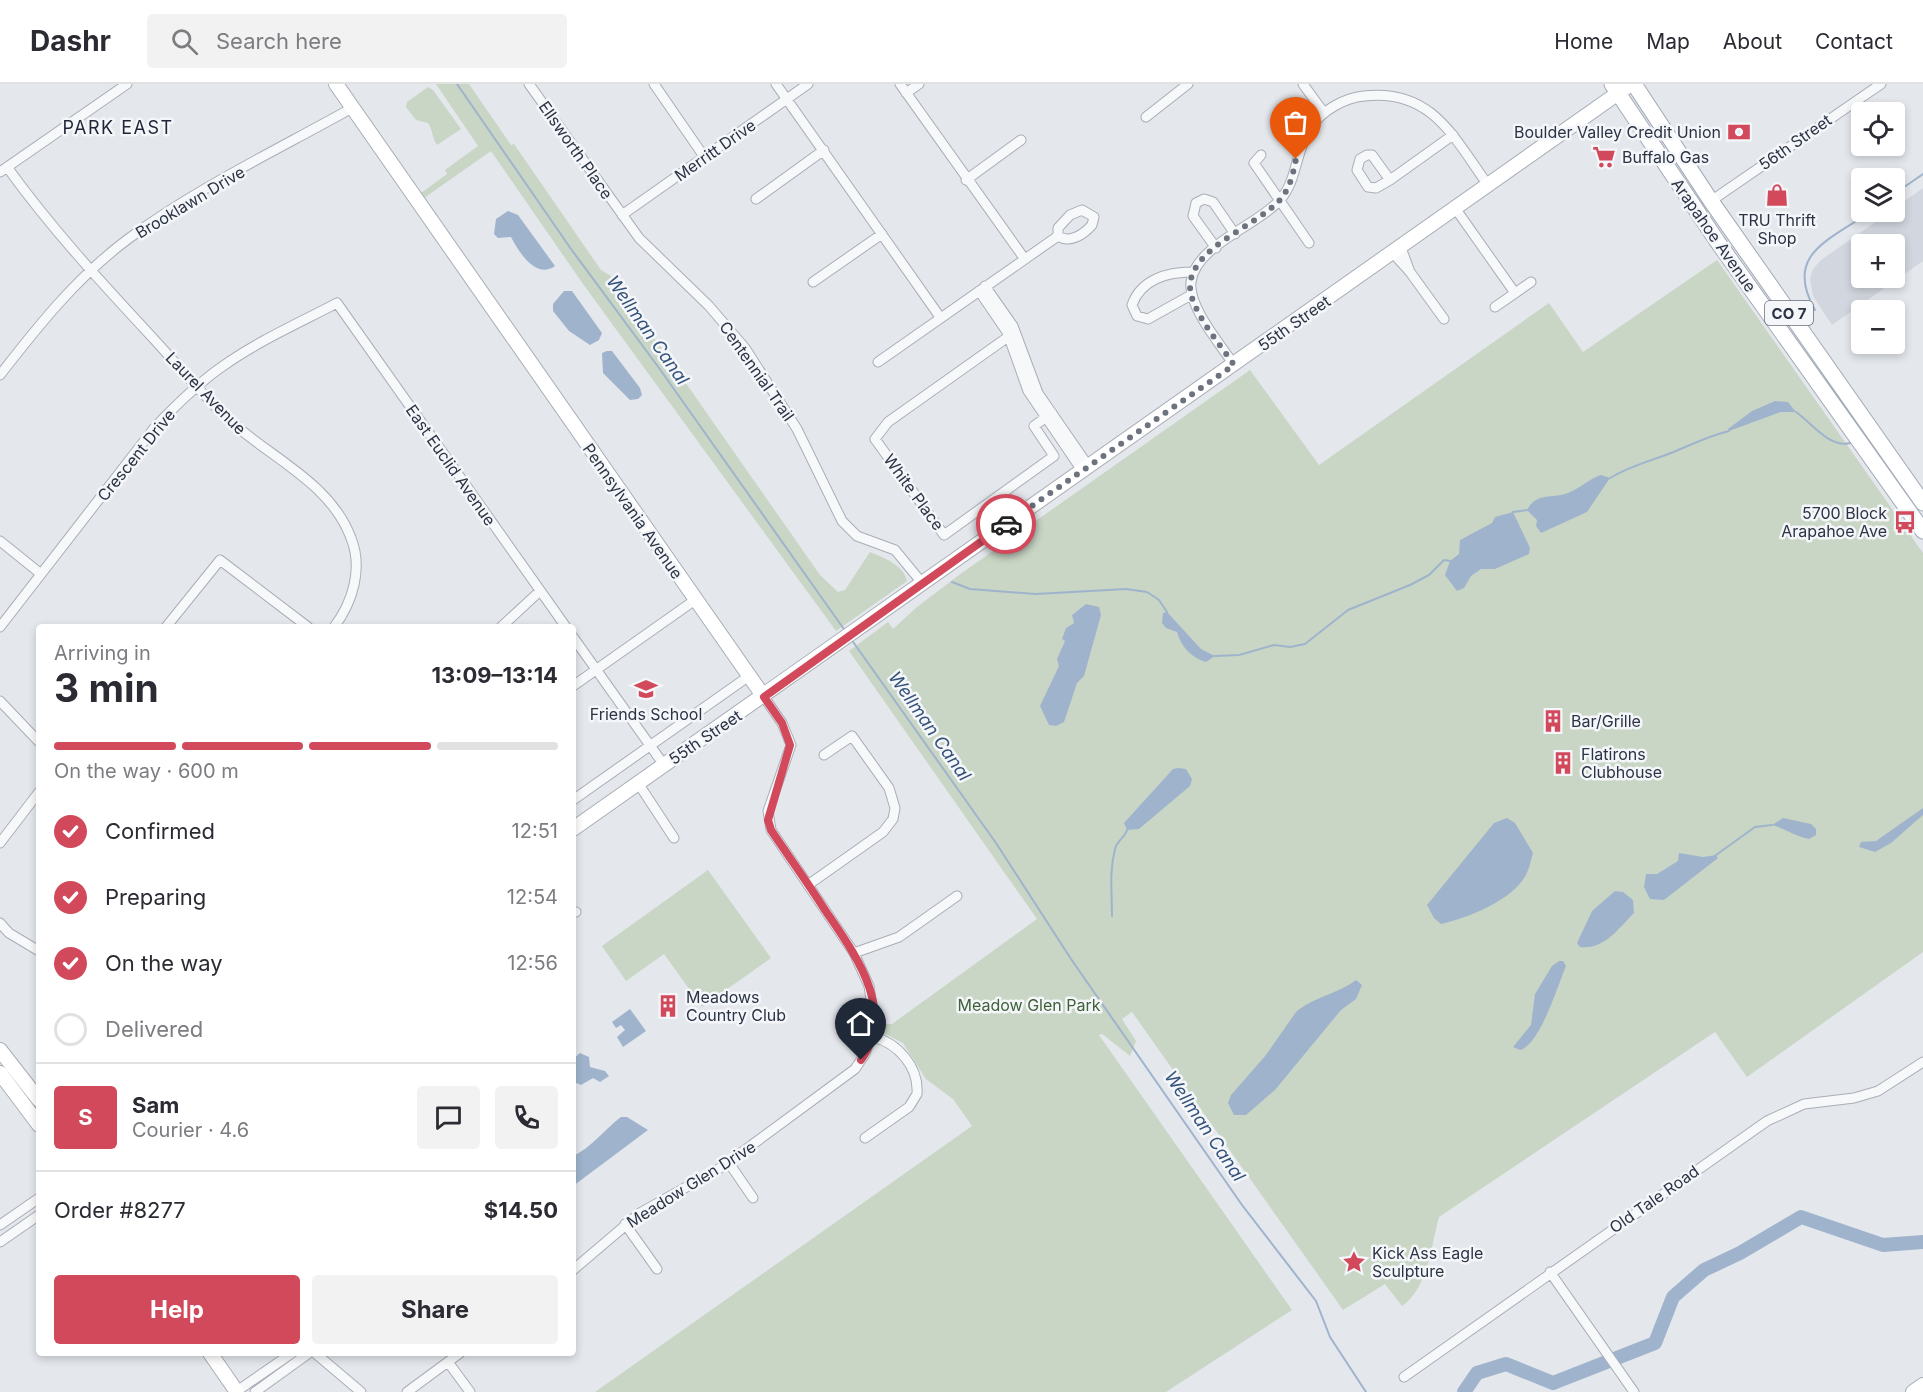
<!DOCTYPE html>
<html lang="en">
<head>
<meta charset="utf-8">
<style>
	:root { --surface:#fff; --page:#f2f2f3; --text:#2b2b33; --muted:#7c7c81; --line:#e1e1e2; --accent:#d1495b }
	body { margin:0; font-family:Inter,sans-serif; background:var(--page); color:var(--text); height:100vh; display:flex; flex-direction:column; font-size:22px; white-space:nowrap }
	* { box-sizing:border-box; margin:0 }
	p { font-size:20px; color:var(--muted) }
	.icon { flex:none; width:33px; height:33px; fill:none; stroke:currentColor; stroke-width:2; stroke-linecap:round; stroke-linejoin:round }
	.map { position:relative; flex:1; overflow:hidden }
	.side { position:absolute; left:36px; top:540px; width:540px; height:732px; display:flex; flex-direction:column; background:var(--surface); border-radius:6px; box-shadow:0 3px 9px #0003 }
	.side>* { flex:none }
	.fabs { position:absolute; left:1851px; top:18px; display:grid; gap:12px }
	.fabs a { display:grid; place-items:center; width:54px; height:54px; border-radius:6px; background:var(--surface); box-shadow:0 3px 9px #0003; font-size:30px }
	.pin { position:absolute; display:grid; place-items:center; width:51px; height:51px; color:#fff; margin:-62px -26px; border-radius:50% 50% 50% 0; rotate:-45deg; box-shadow:0 0 6px #0007 }
	.pin .icon { rotate:45deg }
	.courier { position:absolute; display:grid; place-items:center; width:60px; height:60px; margin:-30px; border:4px solid #d1495b; border-radius:50%; background:#fff; color:#222; box-shadow:0 2px 8px #0007 }
	.headline em { font-style:normal; font-weight:700 }
	.headline div { display:flex; flex-direction:column-reverse }
	.headline { display:flex; align-items:center; justify-content:space-between; height:102px; padding:0 18px }
	h1 { font-size:39px; font-weight:700; line-height:45px }
	.bar { display:grid; grid-template-columns:repeat(4,1fr); gap:9px 6px; align-content:center; height:72px; padding:0 18px }
	.bar i { height:8px; border-radius:4px; background:var(--line) }
	.bar .active { background:var(--accent) }
	.bar p { grid-column:span 4 }
	.line { display:flex; align-items:center; gap:15px; padding:0 18px; border-top:2px solid var(--line) }
	.line div { flex:1 }
	.round { display:grid; place-items:center; flex:none; width:63px; height:63px; border-radius:6px; background:var(--page) }
	ol { padding:0 18px; list-style:none }
	li { display:flex; align-items:center; gap:18px; height:66px }
	li p { margin-inline-start:auto }
	li .icon { padding:6px; border-radius:50%; background:var(--accent); color:#fff; stroke-width:4 }
	li:last-child { color:var(--muted) }
	li i { width:33px; height:33px; border:3px solid var(--line); border-radius:50% }
	.button { display:flex; gap:12px; margin-top:auto; padding:12px 18px }
	.button a { flex:1; height:69px; border-radius:6px; background:var(--accent); color:#fff; font-size:24px; font-weight:700; line-height:69px; text-align:center }
	.button a+a { background:var(--page); color:var(--text) }
	header { display:flex; align-items:center; gap:36px; box-sizing:border-box; height:84px; padding:0 30px; background:var(--surface); border-bottom:2px solid var(--line) }
	header strong { font-size:28px }
	nav { display:flex; gap:33px; margin-inline-start:auto; font-size:21px }
	.search { width:420px; height:54px; background:var(--page); display:flex; align-items:center; gap:15px; box-sizing:border-box; padding:0 21px; border-radius:6px; color:var(--muted); font-size:22px }
	.map>svg:first-child { display:block }
	.built { fill:#d2d6de; fill-rule:evenodd }
	.green { fill:#c9d6c5 }
	.water { fill:#9fb4cc }
	.lines { fill:none; stroke-linecap:round; stroke-linejoin:round }
	.stream { stroke:#9fb4cc; stroke-width:2 }
	.river { stroke:#9fb4cc; stroke-width:14 }
	.street-casing { stroke:#a9aeb7; stroke-width:11 }
	.secondary-casing { stroke:#a9aeb7; stroke-width:16 }
	.primary-casing { stroke:#a3abb8; stroke-width:17 }
	.street { stroke:#f7f8fa; stroke-width:9 }
	.secondary { stroke:#fff; stroke-width:14 }
	.primary { stroke:#fff; stroke-width:15 }
	.done { stroke:#6c737f; stroke-width:6; stroke-dasharray:0 10.8 }
	.route { stroke:#d1495b; stroke-width:8 }
	.labels { text-anchor:middle; dominant-baseline:central; stroke-width:5; stroke-linejoin:round; paint-order:stroke }
	.shield { fill:#f4f6f9; stroke:#676e7b; stroke-width:1.5 }
	.shield-label { font-size:15px; font-weight:bold; fill:#2b3445 }
	.poi-label { font-size:16px; fill:#2b3445; stroke:#f4f6f9; text-anchor:start }
	.street-label { font-size:16px; fill:#2b3445; stroke:#f4f6f9 }
	.park-label { font-size:16px; fill:#3f6138; stroke:#f4f6f9 }
	.neighbourhood-label { font-size:18px; letter-spacing:1.5px; fill:#1d2536; stroke:#f4f6f9 }
	.water-label { font-size:18px; font-style:italic; fill:#34527a; stroke:#f4f6f9 }
</style>
</head>
<body>
<header>
<strong>Dashr</strong>
<div class="search"><svg class="icon" aria-label="search" viewBox="0 0 24 24"><circle cx="10" cy="10" r="6"/><path d="M15 15l6 6"/></svg>Search here</div>
<nav><a>Home</a><a>Map</a><a>About</a><a>Contact</a></nav>
</header>
<div class="map">
<svg width="1923" height="1308" viewBox="0 0 1923 1308">
	<rect width="100%" height="100%" fill="#e4e7ec"/>
	<path class="built" d="M 1923,104 L 1923,177 L 1832,241 L 1813,212 L 1810,195 L 1813,185 L 1821,176 L 1890,128 L 1894,128 L 1895,124 ZM 1862,160 L 1894,160 L 1894,194 L 1862,194 Z"/>
	<path class="green" d="M 436,0 L 469,0 L 511,61 L 514,60 L 601,186 L 611,192 L 820,491 L 838,508 L 845,506 L 870,468 C 884,474 904,481 907,497 L 836,547 L 583,200 L 491,67 L 424,114 L 421,109 L 447,90 L 445,86 L 478,62 Z
		M 428,3 L 433,6 L 461,45 L 437,61 C 432,54 433,46 428,39 L 416,36 L 406,23 L 407,18 Z
		M 1717,176 L 1923,469 L 1923,868 L 1747,993 L 1715,948 L 1439,1133 C 1431,1162 1428,1204 1402,1222 L 1385,1200 L 1343,1226 L 1132,928 L 1122,935 L 1136,957 L 1130,972 L 1102,950 L 1099,951 L 1292,1226 L 1166,1308 L 595,1308 L 972,1042 L 953,1015 L 926,995 L 903,959 L 883,949 L 884,940 L 892,940 L 1037,835 L 849,567 L 888,538 L 893,545 L 917,523 L 959,491 L 1250,286 L 1319,381 L 1549,219 L 1583,268 Z
		M 708,786 L 771,874 L 702,923 L 664,870 L 626,897 L 602,862 Z"/>
	<path class="water" d="M 508,127 L 518,131 L 555,182 C 536,196 518,167 511,153 L 498,154 L 494,150 L 496,135 Z
		M 564,207 L 572,207 L 602,249 L 599,256 L 590,261 L 569,247 L 553,227 L 553,220 Z
		M 607,267 L 612,267 L 640,304 L 642,311 L 638,315 L 630,316 L 603,289 L 602,269 Z
		M 1775,317 L 1788,318 L 1796,328 L 1781,328 L 1729,347 L 1728,345 L 1752,327 Z
		M 1601,391 L 1610,394 L 1587,428 L 1541,449 L 1536,442 L 1537,436 L 1527,426 C 1537,408 1551,415 1568,409 C 1580,404 1589,395 1601,391 Z
		M 1513,428 L 1530,464 L 1529,470 L 1495,485 L 1481,485 L 1471,492 L 1464,504 L 1457,507 L 1445,491 L 1450,477 L 1459,470 L 1460,456 L 1492,439 L 1495,433 Z
		M 1086,520 L 1099,523 L 1101,531 L 1084,592 L 1077,599 L 1064,638 L 1056,642 L 1049,641 L 1040,622 L 1059,582 L 1057,575 L 1065,557 L 1062,555 L 1066,544 L 1074,539 L 1072,531 Z
		M 1167,528 L 1201,565 L 1215,572 L 1206,578 C 1192,574 1181,563 1177,548 L 1166,544 L 1162,539 L 1163,529 Z
		M 1178,684 L 1186,685 L 1192,695 L 1190,702 L 1139,745 L 1127,746 L 1124,739 L 1173,685 Z
		M 1923,724 L 1923,731 L 1891,759 L 1875,768 L 1859,763 L 1861,758 L 1876,757 Z
		M 1507,734 L 1515,739 L 1533,769 C 1531,776 1529,785 1526,791 C 1512,817 1467,834 1441,840 L 1434,834 L 1427,821 L 1494,739 Z
		M 1783,734 L 1811,740 L 1816,745 L 1816,751 L 1809,755 C 1792,751 1786,745 1772,741 Z
		M 1679,769 L 1703,773 L 1716,771 L 1718,774 L 1664,816 L 1650,815 L 1644,803 L 1646,790 L 1657,790 L 1678,777 Z
		M 1615,807 L 1623,808 L 1633,816 L 1634,829 C 1618,845 1604,866 1580,863 L 1577,859 L 1592,827 Z
		M 1559,877 L 1563,877 L 1566,882 C 1558,901 1540,961 1520,966 L 1513,963 L 1531,941 L 1535,910 L 1552,882 Z
		M 1356,896 L 1362,901 L 1356,915 L 1341,926 L 1275,1006 L 1246,1031 L 1234,1031 L 1228,1019 L 1231,1011 L 1266,971 L 1296,928 C 1313,913 1338,910 1356,896 Z
		M 630,925 L 646,947 L 623,963 L 617,953 L 625,946 L 621,941 L 616,944 L 612,938 Z
		M 580,969 L 589,973 L 590,983 L 605,987 L 609,992 L 600,998 L 593,994 L 581,1001 L 577,999 L 573,1002 L 573,975 Z
		M 621,1033 L 627,1033 L 648,1046 L 573,1102 L 573,1072 C 591,1064 605,1045 621,1033 Z"/>
	<g class="lines">
		<path class="stream" d="M 457,0 L 571,165 L 659,284 L 846,548
			M 1894,110 L 1923,90
			M 1815,226 C 1783,170 1830,156 1870,128
			M 1796,328 C 1812,339 1830,365 1850,359
			M 1610,394 C 1632,381 1648,378 1671,369 C 1691,361 1708,352 1729,347
			M 1513,428 L 1527,426
			M 952,498 L 970,505 L 1036,510 L 1126,505 L 1147,508 L 1159,516 L 1167,528
			M 851,555 L 996,759 L 1071,875 L 1242,1121 L 1316,1217 L 1330,1253 L 1366,1308
			M 1215,572 L 1239,571 L 1274,561 L 1290,563 L 1305,560 L 1348,526 L 1410,501 L 1429,491 L 1444,476 L 1450,477
			M 1716,771 L 1755,743 L 1772,741
			M 1112,832 C 1112,809 1109,788 1115,765 C 1117,757 1125,753 1127,746"/>
		<path class="river" d="M 1464,1308 L 1477,1289 L 1506,1280 L 1553,1299 L 1655,1259 L 1673,1213 L 1704,1186 L 1740,1169 L 1801,1133 L 1883,1161 L 1923,1158"/>
		<g class="street-casing">
			<path id="street" d="M 529,0 L 639,154 L 709,222 L 745,264 L 797,345 L 842,437 L 857,452 L 895,466 L 923,500
				M 654,0 L 705,74
				M 776,0 L 940,233
				M 900,0 L 1024,174
				M 1303,0 L 1324,29
				M 906,9 L 919,0
				M 1146,33 L 1188,0
				M 1261,71 L 1254,79 L 1309,159
				M 1367,71 L 1372,71 L 1390,96 L 1376,104 L 1368,103 L 1357,86 L 1360,75 Z
				M 7,83 C 51,144 100,197 151,252 C 176,279 199,307 225,332 C 266,372 330,397 351,454 C 363,484 353,518 334,543
				M 0,88 L 127,0
				M 966,96 L 1021,56
				M 1390,96 L 1453,51
				M 756,115 L 824,66
				M 1711,117 L 1881,0
				M 1455,124 L 1515,209
				M 622,131 L 808,0
				M 1400,161 L 1410,188
				M 1216,164 L 1193,132 L 1196,119 L 1204,115 L 1213,118 L 1235,150
				M 1391,167 L 1410,188 L 1444,235
				M 813,198 L 882,150
				M 985,202 L 1013,242 L 1038,309 L 1089,383
				M 979,207 L 1007,248 L 1028,307 L 1083,388
				M 1191,211 L 1148,235 L 1137,232 L 1132,221 C 1141,195 1168,188 1192,188
				M 1495,223 L 1531,198
				M 1015,248 L 888,338 L 875,355 L 944,451 L 1054,372 L 1034,342 L 1052,329
				M 878,278 L 1058,152 L 1058,144 L 1070,131 L 1082,126 L 1094,133 L 1092,141 C 1084,150 1070,160 1058,152
				M 1234,281 C 1221,261 1188,223 1191,198 C 1195,162 1256,142 1279,117 C 1298,97 1295,66 1311,43 C 1323,26 1344,14 1364,12 C 1432,4 1454,54 1488,101
				M 0,291 C 38,242 77,193 128,155 C 197,104 277,66 352,24
				M 0,457 L 41,490
				M 0,543 L 155,343 C 176,321 198,299 223,282 C 258,257 299,239 337,219 L 566,543
				M 166,543 L 220,476 L 308,543
				M 501,543 L 540,507
				M 573,553 L 664,681
				M 573,602 L 695,516
				M 0,617 L 39,658
				M 638,699 L 674,754
				M 573,716 L 749,592
				M 0,759 L 39,708
				M 808,801 L 883,748 L 893,735 L 895,724 L 889,704 L 852,652 L 824,671
				M 573,828 L 576,828
				M 0,839 L 9,849 L 39,867
				M 854,869 L 899,853 L 957,812
				M 865,1054 L 909,1023 L 917,1010 C 919,983 898,959 873,953
				M 729,1079 L 753,1114
				M 625,1140 L 657,1185
				M 0,1141 L 39,1114
				M 0,1158 L 39,1131
				M 573,1186 L 640,1129 L 722,1083 L 855,985 L 865,970 L 875,942 L 869,902 L 854,869 L 771,746 L 768,727 L 791,661 L 782,639 L 764,613
				M 1550,1188 L 1634,1308
				M 315,1269 L 361,1308
				M 448,1278 L 470,1308
				M 1404,1293 L 1767,1037 L 1804,1020 L 1854,1014 L 1878,1007 L 1923,978
				M 237,1307 L 292,1269
				M 255,1308 L 309,1269
				M 407,1308 L 460,1269"/>
		</g>
		<g class="secondary-casing">
			<path id="secondary" d="M 336,0 L 764,613
				M 573,745 L 1631,0
				M 0,966 L 39,1016
				M 0,989 L 39,1041
				M 210,1269 L 237,1308
				M 1913,1308 L 1923,1301"/>
		</g>
		<g class="primary-casing">
			<path id="primary" d="M 1612,0 L 1717,157 L 1923,447
				M 1634,0 L 1711,117 L 1923,419"/>
		</g>
		<use href="#street" class="street"/>
		<use href="#secondary" class="secondary"/>
		<use href="#primary" class="primary"/>
	</g>
	<g class="lines">
		<path class="done" d="M 1006,440 L 1234,281 C 1220,260 1200,238 1192,214 C 1177,169 1254,144 1279,117 C 1290,105 1293,90 1296,75"/>
		<path class="route" d="M 861,976 C 897,925 854,869 825,826 C 808,799 789,773 771,746 L 768,736 L 790,661 L 782,639 L 764,613 L 1006,440"/>
	</g>
	<defs>
		<g id="bank-bare" transform="scale(1.8)"><path d="M-6-4H6V4H-6ZM0-2.3a2.3 2.3 0 1 0 0 4.6a2.3 2.3 0 1 0 0-4.6Z" fill="#d1495b" stroke="#f4f6f9" stroke-width="2.5" paint-order="stroke"/></g>
		<g id="supermarket-bare" transform="scale(1.8)"><path d="M-6-5.5h2.5l.6 2H6L4.5 2H-2.5L-4.4-4H-6ZM-1.5 3.2a1.3 1.3 0 1 0 .1 0ZM3 3.2a1.3 1.3 0 1 0 .1 0Z" fill="#d1495b" stroke="#f4f6f9" stroke-width="2.5" paint-order="stroke"/></g>
		<g id="shop-bare" transform="scale(1.8)"><path d="M-5-2.5h2.3a2.7 3.5 0 0 1 5.4 0H5L5.5 6h-11ZM-1.5-2.5h3a1.5 2.3 0 0 0-3 0Z" fill="#d1495b" stroke="#f4f6f9" stroke-width="2.5" paint-order="stroke"/></g>
		<g id="bus-bare" transform="scale(1.8)"><path d="M-5-6H5V4H4V6H2V4H-2V6H-4V4H-5ZM-3.5-4V0h7V-4ZM-3.5 1.2v1.5H-2V1.2ZM2 1.2v1.5H3.5V1.2Z" fill="#d1495b" stroke="#f4f6f9" stroke-width="2.5" paint-order="stroke"/></g>
		<g id="school-bare" transform="scale(1.8)"><path d="M0-5L7-2L0 1L-7-2ZM-4 1L0 2.5L4 1V4Q0 6-4 4Z" fill="#d1495b" stroke="#f4f6f9" stroke-width="2.5" paint-order="stroke"/></g>
		<g id="building-bare" transform="scale(1.8)"><path d="M-4-6H4V6H1V3H-1V6H-4ZM-2.5-4.3h1.7v1.8h-1.7ZM.8-4.3h1.7v1.8H.8ZM-2.5-1h1.7V.8h-1.7ZM.8-1h1.7V.8H.8Z" fill="#d1495b" stroke="#f4f6f9" stroke-width="2.5" paint-order="stroke"/></g>
		<g id="sight-bare" transform="scale(1.8)"><path d="M0-6L1.8-2.2L6-1.7L2.9 1.2L3.7 5.4L0 3.3L-3.7 5.4L-2.9 1.2L-6-1.7L-1.8-2.2Z" fill="#d1495b" stroke="#f4f6f9" stroke-width="2.5" paint-order="stroke"/></g>
	</defs>
	<g fill-rule="evenodd">
		<use href="#bank-bare" x="1739" y="48"/>
		<use href="#supermarket-bare" x="1604" y="73"/>
		<use href="#shop-bare" x="1777" y="111"/>
		<use href="#bus-bare" x="1905" y="438"/>
		<use href="#school-bare" x="646" y="605"/>
		<use href="#building-bare" x="1553" y="637"/>
		<use href="#building-bare" x="1563" y="679"/>
		<use href="#building-bare" x="668" y="922"/>
		<use href="#sight-bare" x="1354" y="1178"/>
	</g>
	<g class="labels">
		<rect class="shield" x="1765" y="217" width="48" height="24" rx="4.5"/>
		<g class="shield-label">
			<text x="1789" y="229">CO 7</text>
		</g>
		<g class="poi-label">
			<text x="1721" y="48" text-anchor="end">Boulder Valley Credit Union</text>
			<text x="1622" y="73">Buffalo Gas</text>
			<text x="1777" y="136" text-anchor="middle">TRU Thrift<tspan x="1777" dy="18">Shop</tspan></text>
			<text x="1887" y="429" text-anchor="end">5700 Block<tspan x="1887" dy="18">Arapahoe Ave</tspan></text>
			<text x="646" y="630" text-anchor="middle">Friends School</text>
			<text x="1571" y="637">Bar/Grille</text>
			<text x="1581" y="670">Flatirons<tspan x="1581" dy="18">Clubhouse</tspan></text>
			<text x="686" y="913">Meadows<tspan x="686" dy="18">Country Club</tspan></text>
			<text x="1372" y="1169">Kick Ass Eagle<tspan x="1372" dy="18">Sculpture</tspan></text>
		</g>
		<g class="street-label">
			<text transform="translate(1795 58) rotate(-35)">56th Street</text>
			<text transform="translate(576 66) rotate(55)">Ellsworth Place</text>
			<text transform="translate(715 66) rotate(-35)">Merritt Drive</text>
			<text transform="translate(190 118) rotate(-31)">Brooklawn Drive</text>
			<text transform="translate(1714 151) rotate(55)">Arapahoe Avenue</text>
			<text transform="translate(1294 239) rotate(-35)">55th Street</text>
			<text transform="translate(757 287) rotate(55)">Centennial Trail</text>
			<text transform="translate(206 309) rotate(46)">Laurel Avenue</text>
			<text transform="translate(136 371) rotate(-51)">Crescent Drive</text>
			<text transform="translate(451 381) rotate(55)">East Euclid Avenue</text>
			<text transform="translate(914 408) rotate(54)">White Place</text>
			<text transform="translate(633 427) rotate(55)">Pennsylvania Avenue</text>
			<text transform="translate(705 653) rotate(-34)">55th Street</text>
			<text transform="translate(691 1100) rotate(-32)">Meadow Glen Drive</text>
			<text transform="translate(1654 1115) rotate(-35)">Old Tale Road</text>
		</g>
		<g class="park-label">
			<text x="1029" y="921">Meadow Glen Park</text>
		</g>
		<g class="neighbourhood-label">
			<text x="118" y="43">PARK EAST</text>
		</g>
		<g class="water-label">
			<text transform="translate(648 246) rotate(55)">Wellman Canal</text>
			<text transform="translate(930 642) rotate(55)">Wellman Canal</text>
			<text transform="translate(1205 1042) rotate(56)">Wellman Canal</text>
		</g>
	</g>
</svg>
<div class="fabs">
<a><svg class="icon" aria-label="locate" viewBox="0 0 24 24"><circle cx="12" cy="12" r="6"/><path d="M12 2v4M12 18v4M2 12h4M18 12h4"/></svg></a>
<a><svg class="icon" aria-label="layers" viewBox="0 0 24 24"><path d="M12 4l9 5-9 5-9-5zM3 14l9 5 9-5"/></svg></a>
<a>+</a>
<a>−</a>
</div>
<div class="pin" style="left:1296px;top:75px;background:#ea580c"><svg class="icon" aria-label="bag" viewBox="0 0 24 24"><path d="M5 8h14l-1 12H6zM9 8a3 3 0 0 1 6 0"/></svg></div>
<div class="pin" style="left:861px;top:976px;background:#1f2937"><svg class="icon" aria-label="home" viewBox="0 0 24 24"><path d="M3 11l9-7 9 7M6 9v11h12V9"/></svg></div>
<div class="courier" style="left:1006px;top:440px"><svg class="icon" aria-label="car" viewBox="0 0 24 24"><path d="M5 17H2v-5l4-1 3-4h7l3 4 3 1v5h-3M9 17h6M6 11h13"/><circle cx="7" cy="17" r="2"/><circle cx="17" cy="17" r="2"/></svg></div>
<section class="side">
<div class="headline"><div><h1>3 min</h1><p>Arriving in</p></div><em>13:09–13:14</em></div>
<div class="bar"><i class="active"></i><i class="active"></i><i class="active"></i><i></i><p>On the way · 600 m</p></div>
<ol>
<li><svg class="icon" aria-label="check" viewBox="0 0 24 24"><path d="M5 12l5 5 9-10"/></svg>Confirmed<p>12:51</p></li>
<li><svg class="icon" aria-label="check" viewBox="0 0 24 24"><path d="M5 12l5 5 9-10"/></svg>Preparing<p>12:54</p></li>
<li><svg class="icon" aria-label="check" viewBox="0 0 24 24"><path d="M5 12l5 5 9-10"/></svg>On the way<p>12:56</p></li>
<li><i></i>Delivered</li>
</ol>
<div class="line" style="height:108px"><b class="round" style="background:var(--accent);color:#fff">S</b><div><b>Sam</b><p>Courier · 4.6</p></div><a class="round"><svg class="icon" aria-label="chat" viewBox="0 0 24 24"><path d="M4 5h16v11H9l-5 4z"/></svg></a><a class="round"><svg class="icon" aria-label="phone" viewBox="0 0 24 24"><path d="M5 4h4l2 5-3 2q2 4 5 5l2-3 5 2v4C11 20 4 13 5 4z"/></svg></a></div>
<div class="line" style="height:78px"><div>Order #8277</div><b>$14.50</b></div>
<div class="button"><a>Help</a><a>Share</a></div>
</section>
</div>
</body>
</html>
